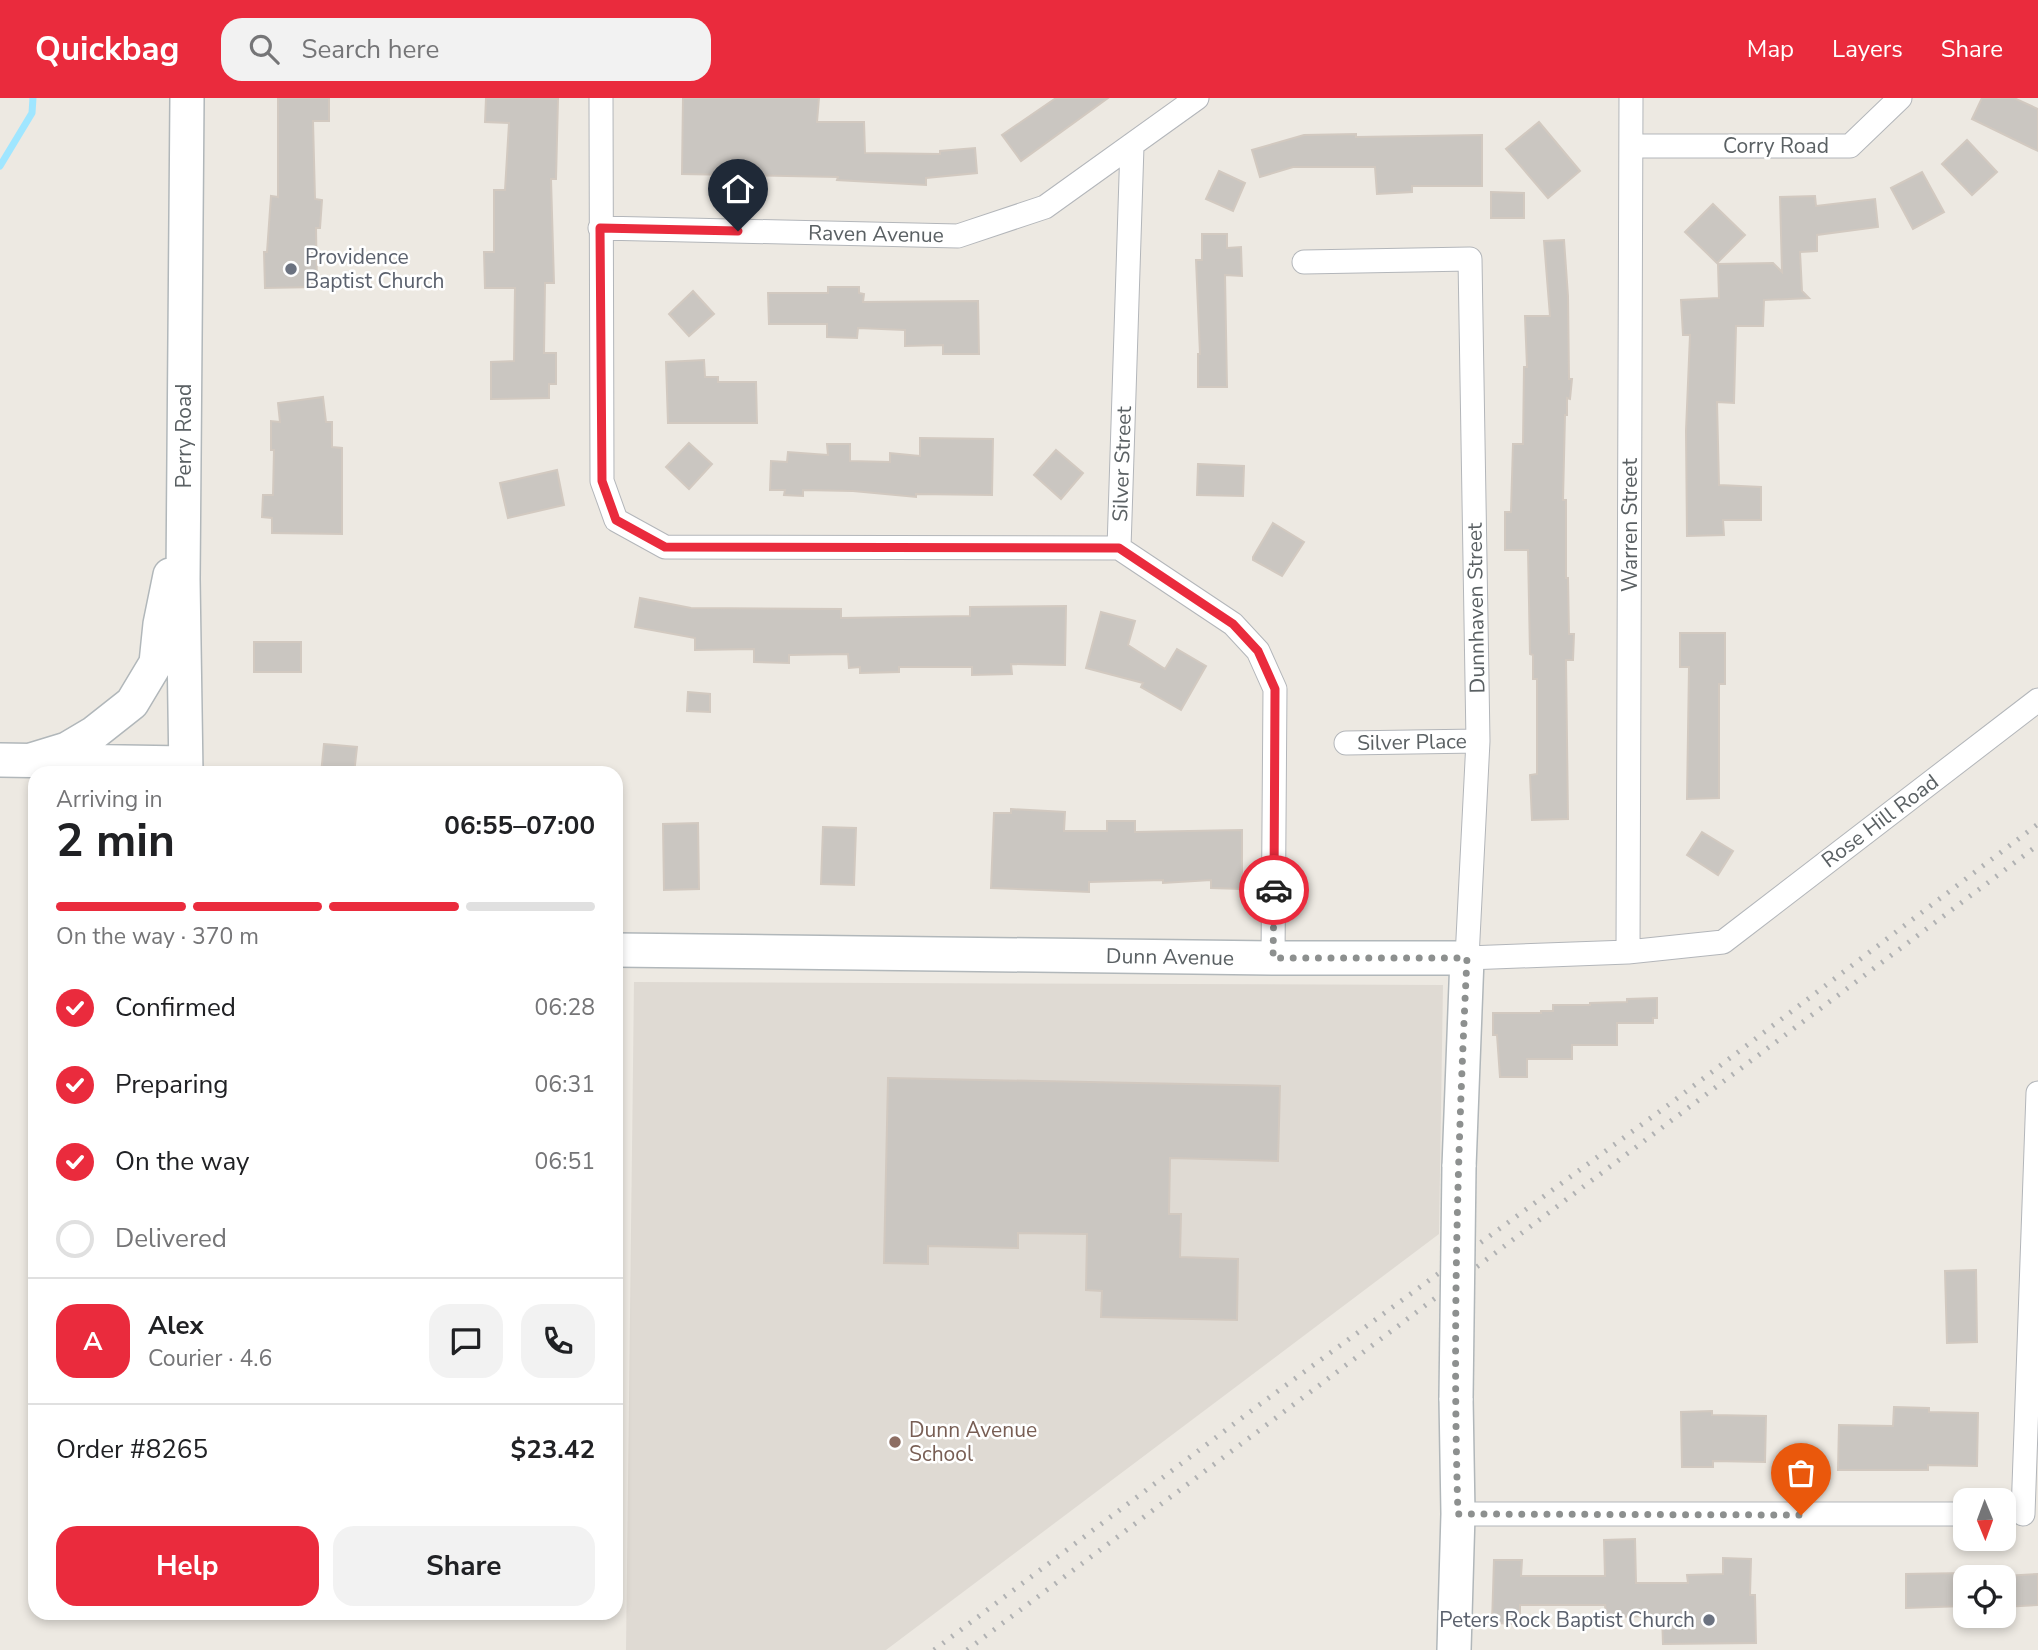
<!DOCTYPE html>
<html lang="en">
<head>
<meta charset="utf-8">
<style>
	:root { --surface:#fff; --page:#f2f2f2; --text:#202124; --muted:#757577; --line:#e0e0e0; --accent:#ea2b3d }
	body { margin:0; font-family:"Nunito Sans",sans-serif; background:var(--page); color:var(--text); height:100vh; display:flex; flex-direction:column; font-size:26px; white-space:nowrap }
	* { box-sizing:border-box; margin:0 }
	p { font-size:23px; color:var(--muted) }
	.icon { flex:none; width:38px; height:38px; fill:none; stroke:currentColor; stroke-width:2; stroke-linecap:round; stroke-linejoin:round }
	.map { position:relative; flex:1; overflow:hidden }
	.drawer { position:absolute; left:28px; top:668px; width:595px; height:854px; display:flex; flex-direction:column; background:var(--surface); border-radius:21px; box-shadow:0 4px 10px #0003 }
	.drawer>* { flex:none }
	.needle { width:46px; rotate:179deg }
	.buttons { position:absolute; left:1953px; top:1390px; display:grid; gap:14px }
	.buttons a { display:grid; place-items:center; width:63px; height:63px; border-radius:14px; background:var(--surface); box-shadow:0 4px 10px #0003; font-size:35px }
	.pin { position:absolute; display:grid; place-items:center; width:60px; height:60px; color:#fff; margin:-72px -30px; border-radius:50% 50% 50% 0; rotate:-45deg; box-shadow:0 0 7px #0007 }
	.pin .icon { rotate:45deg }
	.courier { position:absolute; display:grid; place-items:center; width:70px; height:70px; margin:-35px; border:5px solid #ea2b3d; border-radius:50%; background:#fff; color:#222; box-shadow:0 2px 9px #0007 }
	.head em { font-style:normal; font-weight:700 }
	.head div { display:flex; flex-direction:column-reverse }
	.head { display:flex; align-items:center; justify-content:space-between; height:119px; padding:0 28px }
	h1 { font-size:46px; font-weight:700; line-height:52px }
	.bar { display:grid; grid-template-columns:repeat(4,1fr); gap:10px 7px; align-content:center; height:84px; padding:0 28px }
	.bar i { height:9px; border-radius:5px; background:var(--line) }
	.bar .active { background:var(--accent) }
	.bar p { grid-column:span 4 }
	.line { display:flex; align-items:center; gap:18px; padding:0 28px; border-top:2px solid var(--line) }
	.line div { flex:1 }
	.round { display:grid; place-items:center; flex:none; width:74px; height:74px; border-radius:21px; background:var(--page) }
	ol { padding:0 28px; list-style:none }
	li { display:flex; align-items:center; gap:21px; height:77px }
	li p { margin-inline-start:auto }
	li .icon { padding:7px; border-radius:50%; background:var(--accent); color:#fff; stroke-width:4 }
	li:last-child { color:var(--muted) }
	li i { width:38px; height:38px; border:4px solid var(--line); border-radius:50% }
	.primary-button { display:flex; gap:14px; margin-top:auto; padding:14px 28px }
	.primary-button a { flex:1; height:80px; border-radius:21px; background:var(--accent); color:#fff; font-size:28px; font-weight:700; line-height:80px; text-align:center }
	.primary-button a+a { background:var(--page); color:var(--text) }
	header { display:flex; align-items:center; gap:42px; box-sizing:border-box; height:98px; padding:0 35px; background:var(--accent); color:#fff }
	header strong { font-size:33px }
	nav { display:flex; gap:38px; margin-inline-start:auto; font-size:24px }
	.search { width:490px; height:63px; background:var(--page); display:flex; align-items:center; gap:18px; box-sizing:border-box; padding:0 24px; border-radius:21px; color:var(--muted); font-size:26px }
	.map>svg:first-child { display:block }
	.education { fill:#dfdad3 }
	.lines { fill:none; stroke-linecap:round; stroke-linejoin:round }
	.stream { stroke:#a0e6ff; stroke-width:7 }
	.building { fill:#cac6c1; stroke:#d2c9c0; stroke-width:2 }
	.street-casing { stroke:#b3b6ba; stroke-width:25 }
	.secondary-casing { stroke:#b1b7ba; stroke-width:36 }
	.street { stroke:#fff; stroke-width:23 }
	.secondary { stroke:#fff; stroke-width:33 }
	.rail { stroke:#b1b2b3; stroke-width:5; stroke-dasharray:2 9; stroke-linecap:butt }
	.secondary-bridge-casing { stroke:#b1b7ba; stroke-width:36; stroke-linecap:butt }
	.secondary-bridge { stroke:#fff; stroke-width:33 }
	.done { stroke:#8d908f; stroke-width:7; stroke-dasharray:0 12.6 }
	.route { stroke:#ea2b3d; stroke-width:9 }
	.worship-dot { fill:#6b7280; stroke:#fff; stroke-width:2.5 }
	.education-dot { fill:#8d6e63; stroke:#fff; stroke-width:2.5 }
	.labels { text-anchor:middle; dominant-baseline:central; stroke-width:5; stroke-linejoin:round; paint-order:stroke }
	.street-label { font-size:21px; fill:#5a6063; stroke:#fff }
	.worship-label { font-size:21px; fill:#5b616d; stroke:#fff; text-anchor:start }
	.education-label { font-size:21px; fill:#785e54; stroke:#fff; text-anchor:start }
</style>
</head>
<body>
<header>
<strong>Quickbag</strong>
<div class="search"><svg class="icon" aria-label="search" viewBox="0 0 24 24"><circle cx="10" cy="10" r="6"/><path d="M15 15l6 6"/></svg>Search here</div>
<nav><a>Map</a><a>Layers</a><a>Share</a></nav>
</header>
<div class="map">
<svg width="2038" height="1552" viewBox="0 0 2038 1552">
	<rect width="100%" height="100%" fill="#ede9e2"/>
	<path class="education" d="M 634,884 L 1443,887 L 1439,1136 L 886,1552 L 626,1552 Z"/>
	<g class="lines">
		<path class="stream" d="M 0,68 L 32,15 L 33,0"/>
	</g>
	<path class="building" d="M 278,0 L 329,0 L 329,23 L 313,23 L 315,101 L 322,102 L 320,130 L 316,130 L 317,189 L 265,190 L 264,154 L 267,154 L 271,98 L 278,99 Z
		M 486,0 L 558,1 L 556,81 L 551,81 L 554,185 L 545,185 L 544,255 L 556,255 L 556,286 L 549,286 L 549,300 L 491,301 L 491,264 L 514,263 L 515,190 L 485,190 L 484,154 L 494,154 L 494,92 L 505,92 L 509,25 L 485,24 Z
		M 683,0 L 819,0 L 817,24 L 864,24 L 865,55 L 940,56 L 940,53 L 975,50 L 977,75 L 926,80 L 926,87 L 837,82 L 838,79 L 682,76 Z
		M 1056,0 L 1108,0 L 1021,63 L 1002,37 Z
		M 1982,0 L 2014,0 L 2038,11 L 2038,53 L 1972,21 Z
		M 1539,24 L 1580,73 L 1548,100 L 1506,51 Z
		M 1356,36 L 1356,39 L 1482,37 L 1482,88 L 1412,88 L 1412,94 L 1377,96 L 1375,69 L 1293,69 L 1260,79 L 1252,52 L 1304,37 Z
		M 1967,42 L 1997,74 L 1972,97 L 1942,66 Z
		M 1219,73 L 1245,85 L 1233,113 L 1206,101 Z
		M 1922,74 L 1944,114 L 1913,131 L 1891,90 Z
		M 1491,94 L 1524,95 L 1524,120 L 1491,120 Z
		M 1815,98 L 1816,108 L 1875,101 L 1878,129 L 1817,137 L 1817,153 L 1800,154 L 1802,193 L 1809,200 L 1764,202 L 1763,228 L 1736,228 L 1734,305 L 1717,304 L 1719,387 L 1761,389 L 1761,422 L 1723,422 L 1724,437 L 1687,438 L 1686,333 L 1690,237 L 1683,237 L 1681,202 L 1719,200 L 1718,166 L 1773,165 L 1782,174 L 1780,99 Z
		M 1713,106 L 1745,137 L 1717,165 L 1685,134 Z
		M 1202,136 L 1227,136 L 1227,150 L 1241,149 L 1242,178 L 1225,177 L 1227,289 L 1198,289 L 1198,256 L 1200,256 L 1196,162 L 1202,162 Z
		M 1564,142 L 1568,198 L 1569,281 L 1572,281 L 1570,301 L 1567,300 L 1567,317 L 1565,317 L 1563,402 L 1566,402 L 1566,480 L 1568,480 L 1569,536 L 1574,536 L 1573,562 L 1566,562 L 1568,721 L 1532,722 L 1530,677 L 1537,676 L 1537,581 L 1533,581 L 1533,557 L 1530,556 L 1528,452 L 1505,452 L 1505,414 L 1511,414 L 1513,346 L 1523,346 L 1524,269 L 1527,269 L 1525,218 L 1550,218 L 1544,143 Z
		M 828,189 L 859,189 L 859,195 L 864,196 L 863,204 L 978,203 L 979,256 L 943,256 L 943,247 L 905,248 L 905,232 L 858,230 L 857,240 L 827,239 L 827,226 L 769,226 L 768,195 L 828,195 Z
		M 693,193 L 714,216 L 689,238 L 669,216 Z
		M 704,262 L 705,279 L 718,279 L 718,284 L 756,284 L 757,325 L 668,325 L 666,264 Z
		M 323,299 L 326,324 L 332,324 L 332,349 L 342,350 L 342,436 L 272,435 L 272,420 L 262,419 L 263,397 L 273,397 L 274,352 L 271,352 L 271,323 L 280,324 L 278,305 Z
		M 920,340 L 993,341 L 992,397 L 916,396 L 916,399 L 853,393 L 803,392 L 803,398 L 784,397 L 785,392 L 770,392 L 771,363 L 787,364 L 788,354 L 828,357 L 827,346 L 850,346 L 850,363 L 890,364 L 890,355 L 920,358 Z
		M 689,345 L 712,366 L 689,391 L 666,369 Z
		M 1056,352 L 1083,375 L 1061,401 L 1034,377 Z
		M 1198,366 L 1244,368 L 1243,398 L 1197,397 Z
		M 557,372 L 564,407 L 508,420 L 500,385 Z
		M 1273,425 L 1304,444 L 1282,478 L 1253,462 L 1253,459 Z
		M 640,500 L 691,510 L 841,511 L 841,520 L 970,518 L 970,509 L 1066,508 L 1065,567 L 1011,566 L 1012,576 L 972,577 L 972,569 L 899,569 L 899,574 L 860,575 L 860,569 L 849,570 L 848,556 L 789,557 L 789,565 L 754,564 L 754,551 L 695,552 L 695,540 L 635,529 Z
		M 1101,514 L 1135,523 L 1128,547 L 1165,571 L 1177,551 L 1206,568 L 1181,612 L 1141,589 L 1143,585 L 1086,570 Z
		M 1680,535 L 1725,535 L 1725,586 L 1719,586 L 1719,700 L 1687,701 L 1689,569 L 1680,569 Z
		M 254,544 L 301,544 L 301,574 L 254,574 Z
		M 688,594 L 710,596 L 710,614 L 687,613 Z
		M 324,646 L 357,649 L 354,676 L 321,676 Z
		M 1011,711 L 1065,714 L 1064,733 L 1107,733 L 1107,723 L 1135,723 L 1135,734 L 1242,732 L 1242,791 L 1211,790 L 1211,782 L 1163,785 L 1163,782 L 1089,784 L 1089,794 L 991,790 L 994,715 L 1011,715 Z
		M 698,725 L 699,791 L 664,792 L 663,726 Z
		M 823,729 L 856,730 L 854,787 L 821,786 Z
		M 1702,734 L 1733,753 L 1718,777 L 1687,757 Z
		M 1657,900 L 1657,920 L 1653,920 L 1653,925 L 1617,925 L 1617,947 L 1572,947 L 1572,961 L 1527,961 L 1527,979 L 1500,979 L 1497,937 L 1493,937 L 1493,915 L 1541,915 L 1541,913 L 1553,913 L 1553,907 L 1590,907 L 1590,905 L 1627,904 L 1627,901 Z
		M 888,980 L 1280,988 L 1278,1063 L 1170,1060 L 1169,1116 L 1181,1116 L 1180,1159 L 1238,1161 L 1237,1222 L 1101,1219 L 1102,1193 L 1086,1192 L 1087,1136 L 1018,1135 L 1018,1150 L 928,1148 L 928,1166 L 884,1165 Z
		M 1976,1172 L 1977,1244 L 1947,1245 L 1945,1173 Z
		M 1894,1309 L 1929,1310 L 1929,1314 L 1978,1315 L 1977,1368 L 1928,1367 L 1928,1372 L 1838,1372 L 1839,1327 L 1893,1328 Z
		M 1712,1313 L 1712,1317 L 1766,1318 L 1765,1364 L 1713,1363 L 1713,1369 L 1682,1369 L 1681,1314 Z
		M 1635,1441 L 1636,1485 L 1688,1485 L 1687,1477 L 1723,1476 L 1723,1460 L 1751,1461 L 1750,1497 L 1755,1497 L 1756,1545 L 1663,1546 L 1662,1518 L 1606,1519 L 1605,1507 L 1520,1507 L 1520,1526 L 1492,1525 L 1494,1462 L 1522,1462 L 1521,1478 L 1605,1478 L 1604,1442 Z
		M 1965,1475 L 1965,1508 L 1906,1510 L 1906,1476 Z
		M 2038,1476 L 2038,1507 L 2004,1509 L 2004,1478 Z"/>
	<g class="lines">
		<g class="street-casing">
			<path id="street" d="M 601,0 L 602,383 L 616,422 L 665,449 L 1119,450
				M 1632,48 L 1850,48 L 1900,0
				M 600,130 L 958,138 L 1045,109 L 1197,0
				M 1304,164 L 1470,161 L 1478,643 L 1467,860 L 1628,854 L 1723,844 L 2038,602
				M 1119,450 L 1233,526 L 1258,553 L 1275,591 L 1273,860
				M 1119,450 L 1132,48
				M 1346,645 L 1478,643
				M 1628,854 L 1631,0
				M 1458,1416 L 1965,1416
				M 2023,1416 L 2038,995"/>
		</g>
		<g class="secondary-casing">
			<path id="secondary" d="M 0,662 L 185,665
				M 31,662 L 67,651 L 94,635 L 132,605 L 156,565 L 160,526 L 170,477
				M 186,676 L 183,481 L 187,0
				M 616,852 L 1273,860 L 1467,860 L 1459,1069
				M 1454,1552 L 1458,1416 L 1456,1300"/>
		</g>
		<use href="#street" class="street"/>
		<use href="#secondary" class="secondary"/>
		<path class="rail" d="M 934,1552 L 1259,1307 L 1671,1005 L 2038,726
			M 967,1552 L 2038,747"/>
		<g class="secondary-bridge-casing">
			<path id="secondary-bridge" d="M 1456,1300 L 1459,1069"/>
		</g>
		<use href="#secondary-bridge" class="secondary-bridge"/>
	</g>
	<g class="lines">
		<path class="done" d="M 1274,792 L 1273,860 L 1467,860 C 1458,1045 1452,1231 1458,1416 L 1801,1417"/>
		<path class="route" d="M 738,133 L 600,130 L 602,383 L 616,422 L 665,449 L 1119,450 L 1233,526 L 1258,553 L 1275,591 L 1274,792"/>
	</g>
	<g class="worship-dot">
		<circle cx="291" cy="171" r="7"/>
		<circle cx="1709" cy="1522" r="7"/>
	</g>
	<circle class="education-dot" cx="895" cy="1344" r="7"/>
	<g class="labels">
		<g class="street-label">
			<text x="1776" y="48">Corry Road</text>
			<text transform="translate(876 136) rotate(1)">Raven Avenue</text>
			<text transform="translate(184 338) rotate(-90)">Perry Road</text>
			<text transform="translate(1122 366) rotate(-88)">Silver Street</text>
			<text transform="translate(1630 427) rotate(-90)">Warren Street</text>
			<text transform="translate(1476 510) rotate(-91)">Dunnhaven Street</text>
			<text transform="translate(1412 644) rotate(-1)">Silver Place</text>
			<text transform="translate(1880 723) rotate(-37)">Rose Hill Road</text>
			<text transform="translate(1170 859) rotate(1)">Dunn Avenue</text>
		</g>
		<g class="worship-label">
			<text x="305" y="159">Providence<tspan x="305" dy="24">Baptist Church</tspan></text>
			<text x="1695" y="1522" text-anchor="end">Peters Rock Baptist Church</text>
		</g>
		<g class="education-label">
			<text x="909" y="1332">Dunn Avenue<tspan x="909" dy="24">School</tspan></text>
		</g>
	</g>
</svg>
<div class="buttons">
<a><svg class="needle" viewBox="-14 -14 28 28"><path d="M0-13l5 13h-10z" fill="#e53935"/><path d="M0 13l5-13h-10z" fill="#757577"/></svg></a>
<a><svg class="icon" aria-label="locate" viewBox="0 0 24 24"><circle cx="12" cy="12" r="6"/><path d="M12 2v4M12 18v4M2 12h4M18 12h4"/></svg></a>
</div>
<div class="pin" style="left:1801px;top:1417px;background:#ea580c"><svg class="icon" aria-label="bag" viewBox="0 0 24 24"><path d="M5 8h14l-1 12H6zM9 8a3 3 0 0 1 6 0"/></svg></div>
<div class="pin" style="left:738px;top:133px;background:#1f2937"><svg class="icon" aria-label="home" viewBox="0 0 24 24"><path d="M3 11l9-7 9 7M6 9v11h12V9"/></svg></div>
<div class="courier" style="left:1274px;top:792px"><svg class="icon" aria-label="car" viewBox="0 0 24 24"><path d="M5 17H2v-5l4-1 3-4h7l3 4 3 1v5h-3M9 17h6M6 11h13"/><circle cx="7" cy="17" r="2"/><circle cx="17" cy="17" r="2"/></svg></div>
<section class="drawer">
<div class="head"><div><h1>2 min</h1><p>Arriving in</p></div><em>06:55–07:00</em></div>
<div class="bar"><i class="active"></i><i class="active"></i><i class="active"></i><i></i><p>On the way · 370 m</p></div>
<ol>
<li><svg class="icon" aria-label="check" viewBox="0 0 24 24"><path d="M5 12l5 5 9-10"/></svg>Confirmed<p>06:28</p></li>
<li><svg class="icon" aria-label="check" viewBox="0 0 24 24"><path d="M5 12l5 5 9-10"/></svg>Preparing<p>06:31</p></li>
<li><svg class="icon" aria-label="check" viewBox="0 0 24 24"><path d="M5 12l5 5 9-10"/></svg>On the way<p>06:51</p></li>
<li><i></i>Delivered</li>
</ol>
<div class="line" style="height:126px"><b class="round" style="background:var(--accent);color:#fff">A</b><div><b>Alex</b><p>Courier · 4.6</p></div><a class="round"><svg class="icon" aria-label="chat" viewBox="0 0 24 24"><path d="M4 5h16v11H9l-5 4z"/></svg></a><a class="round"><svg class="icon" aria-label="phone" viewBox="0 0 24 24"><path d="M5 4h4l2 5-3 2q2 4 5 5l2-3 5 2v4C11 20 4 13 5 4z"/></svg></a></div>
<div class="line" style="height:91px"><div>Order #8265</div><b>$23.42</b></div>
<div class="primary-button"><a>Help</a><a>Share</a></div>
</section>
</div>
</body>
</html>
